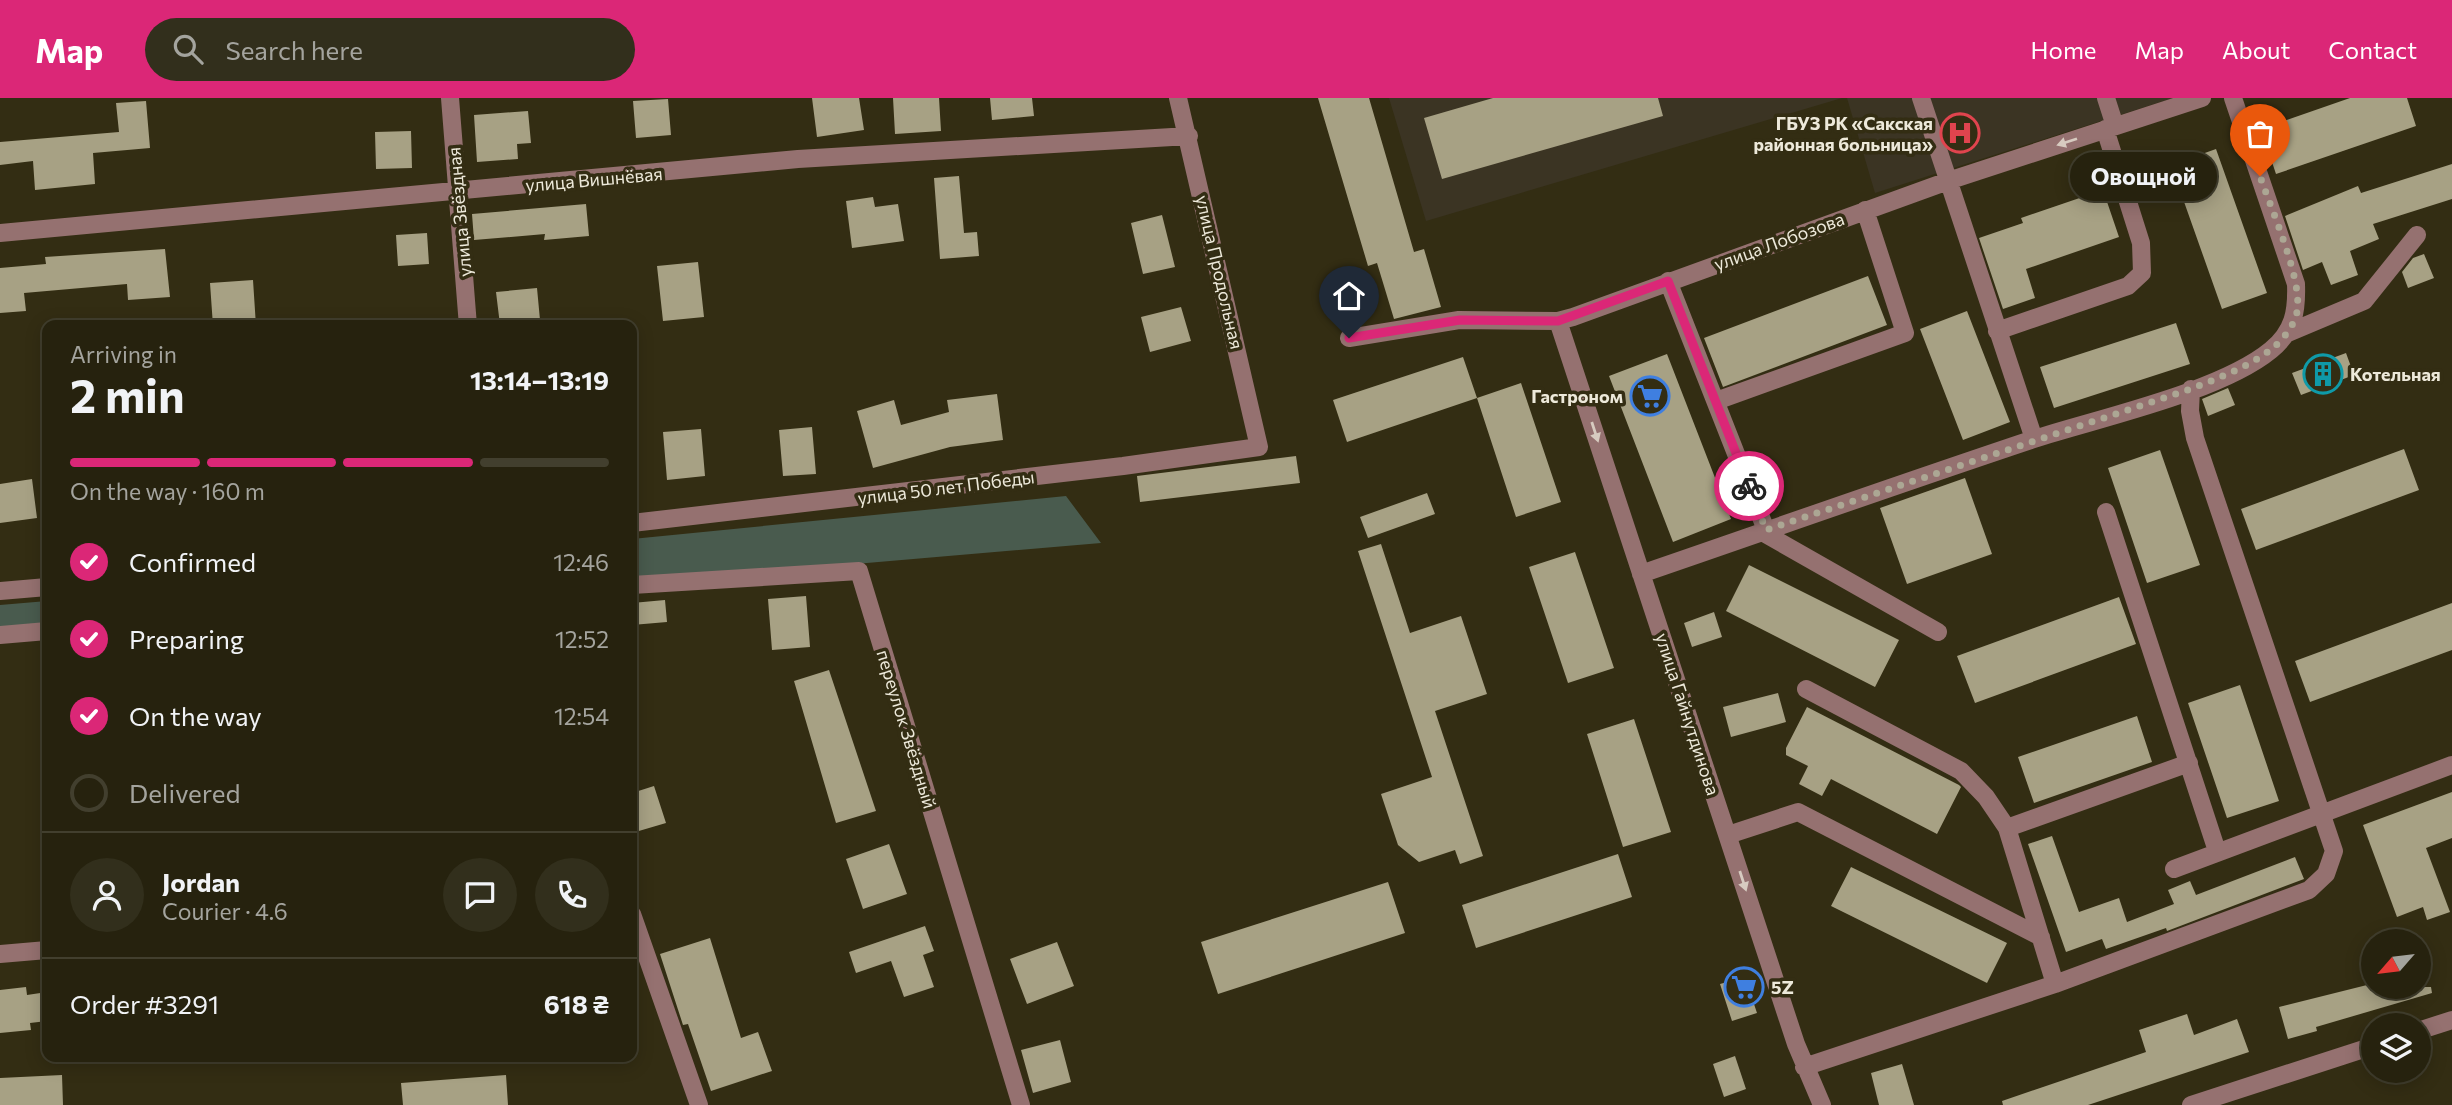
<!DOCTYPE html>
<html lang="en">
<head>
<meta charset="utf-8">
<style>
	:root { --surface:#26220e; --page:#322f1c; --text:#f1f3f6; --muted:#a4a49e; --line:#423f2e; --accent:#db2777 }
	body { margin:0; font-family:Commissioner,sans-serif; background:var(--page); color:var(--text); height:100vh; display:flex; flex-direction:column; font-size:26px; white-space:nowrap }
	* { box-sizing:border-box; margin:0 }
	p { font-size:23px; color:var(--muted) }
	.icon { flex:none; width:38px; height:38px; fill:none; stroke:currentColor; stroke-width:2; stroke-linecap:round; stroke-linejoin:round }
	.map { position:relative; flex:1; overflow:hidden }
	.drawer { position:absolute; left:42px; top:222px; width:595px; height:742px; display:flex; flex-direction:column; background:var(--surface); border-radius:14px; box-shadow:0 4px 18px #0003,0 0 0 2px var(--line) }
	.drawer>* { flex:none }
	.needle { width:46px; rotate:242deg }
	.tools { position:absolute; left:2361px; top:831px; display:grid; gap:14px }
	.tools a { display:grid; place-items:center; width:70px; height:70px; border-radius:50%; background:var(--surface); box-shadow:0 4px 18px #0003,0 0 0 2px var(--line); font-size:35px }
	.pin { position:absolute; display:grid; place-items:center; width:60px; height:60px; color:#fff; margin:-72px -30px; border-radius:50% 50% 50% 0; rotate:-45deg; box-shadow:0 0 7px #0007 }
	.pin .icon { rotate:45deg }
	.courier { position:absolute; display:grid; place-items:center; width:70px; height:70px; margin:-35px; border:5px solid #db2777; border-radius:50%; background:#fff; color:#222; box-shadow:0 2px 9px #0007 }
	.bubble { position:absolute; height:49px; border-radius:24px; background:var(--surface); box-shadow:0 4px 18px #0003,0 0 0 2px var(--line); font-size:23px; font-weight:700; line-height:49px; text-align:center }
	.overview em { font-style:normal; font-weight:700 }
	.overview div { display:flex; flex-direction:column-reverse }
	.overview { display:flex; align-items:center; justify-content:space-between; height:119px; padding:0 28px }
	h1 { font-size:46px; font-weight:700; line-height:52px }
	.bar { display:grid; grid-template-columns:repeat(4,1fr); gap:10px 7px; align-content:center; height:84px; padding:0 28px }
	.bar i { height:9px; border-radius:5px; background:var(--line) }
	.bar .selected { background:var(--accent) }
	.bar p { grid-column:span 4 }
	.line { display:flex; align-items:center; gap:18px; padding:0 28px; border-top:2px solid var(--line) }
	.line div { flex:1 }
	.round { display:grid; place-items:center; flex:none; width:74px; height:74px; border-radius:37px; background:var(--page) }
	ol { padding:0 28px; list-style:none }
	li { display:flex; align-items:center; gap:21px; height:77px }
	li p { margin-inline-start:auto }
	li .icon { padding:7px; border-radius:50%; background:var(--accent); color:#fff; stroke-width:4 }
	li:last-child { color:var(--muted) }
	li i { width:38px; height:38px; border:4px solid var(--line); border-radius:50% }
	header { display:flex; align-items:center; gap:42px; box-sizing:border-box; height:98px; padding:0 35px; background:var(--accent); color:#fff }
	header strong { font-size:33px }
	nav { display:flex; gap:38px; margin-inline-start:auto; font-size:24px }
	.search { width:490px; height:63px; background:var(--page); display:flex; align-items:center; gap:18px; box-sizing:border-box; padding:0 24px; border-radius:38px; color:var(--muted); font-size:26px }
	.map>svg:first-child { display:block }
	.medical { fill:#3b3423 }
	.green { fill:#495b4e }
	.building { fill:#a7a184 }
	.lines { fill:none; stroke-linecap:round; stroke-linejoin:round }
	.minor { stroke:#957170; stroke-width:18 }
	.oneway { fill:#d7cbc0 }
	.done { stroke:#aca794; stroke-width:7; stroke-dasharray:0 12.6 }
	.route { stroke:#db2777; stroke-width:9 }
	.labels { text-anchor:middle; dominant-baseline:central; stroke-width:7; stroke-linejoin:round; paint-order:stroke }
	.poi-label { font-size:18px; font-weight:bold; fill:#ede9da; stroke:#332d13; text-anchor:end }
	.street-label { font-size:18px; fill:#ede9da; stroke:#332d13 }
</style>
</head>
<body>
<header>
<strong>Map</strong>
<div class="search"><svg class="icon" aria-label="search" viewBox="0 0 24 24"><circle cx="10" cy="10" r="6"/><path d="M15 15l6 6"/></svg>Search here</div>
<nav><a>Home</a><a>Map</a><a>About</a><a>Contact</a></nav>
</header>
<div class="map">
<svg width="2452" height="1007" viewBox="0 0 2452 1007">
	<rect width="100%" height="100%" fill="#332d13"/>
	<path class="medical" d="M 1389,0 L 1842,0 L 1426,123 Z
		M 1847,0 L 2173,0 L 1875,95 Z"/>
	<path class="green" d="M 1066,398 L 1101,445 L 632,485 L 632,441 Z
		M 47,503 L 47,528 L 0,532 L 0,507 Z"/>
	<path class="building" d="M 812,0 L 859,0 L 864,32 L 817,39 Z
		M 893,0 L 939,0 L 941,33 L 895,36 Z
		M 990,0 L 1032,0 L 1034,18 L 992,22 Z
		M 1318,0 L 1369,0 L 1414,154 L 1424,151 L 1441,209 L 1394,221 L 1377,165 L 1368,168 Z
		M 1493,0 L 1658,0 L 1663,18 L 1442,81 L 1424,20 Z
		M 2350,0 L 2407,0 L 2416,28 L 2276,76 L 2261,31 Z
		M 668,1 L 671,37 L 636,40 L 633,3 Z
		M 146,3 L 150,50 L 93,55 L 95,86 L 35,92 L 33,63 L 0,67 L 0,44 L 119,34 L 116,5 Z
		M 528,13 L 531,45 L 517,46 L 518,61 L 477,64 L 474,17 Z
		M 411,33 L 412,70 L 376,71 L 375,34 Z
		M 2216,51 L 2267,195 L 2222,211 L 2171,67 Z
		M 2452,66 L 2452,101 L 2373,126 L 2379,141 L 2350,153 L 2358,177 L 2331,187 L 2322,164 L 2303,172 L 2285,118 L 2358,88 L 2361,95 Z
		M 959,78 L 964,135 L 977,134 L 979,158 L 940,161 L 934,80 Z
		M 2103,92 L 2119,139 L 2026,171 L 2035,200 L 2003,211 L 1979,140 L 2023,125 L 2021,120 Z
		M 873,99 L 875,109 L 898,106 L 904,143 L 852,150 L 846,103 Z
		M 586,106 L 589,138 L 544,142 L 545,136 L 474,142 L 472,116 Z
		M 1162,117 L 1175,169 L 1143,176 L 1131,125 Z
		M 427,135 L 429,166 L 398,168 L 396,137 Z
		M 165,151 L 170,199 L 128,202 L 127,186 L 24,195 L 26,213 L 0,215 L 0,170 L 46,166 L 45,159 Z
		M 2424,156 L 2434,180 L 2408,190 L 2402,174 L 2413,160 Z
		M 698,164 L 704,219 L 663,223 L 657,168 Z
		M 1868,178 L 1887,227 L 1723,289 L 1704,240 Z
		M 253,182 L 256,228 L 213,228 L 210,185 Z
		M 537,190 L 540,222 L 500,227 L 496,194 Z
		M 1181,209 L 1191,243 L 1150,254 L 1141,219 Z
		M 1967,213 L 2010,324 L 1963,342 L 1920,231 Z
		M 2176,225 L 2190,266 L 2054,310 L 2040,269 Z
		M 2346,255 L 2354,277 L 2301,297 L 2292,275 Z
		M 1667,256 L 1731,421 L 1673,444 L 1609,278 Z
		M 1463,259 L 1477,300 L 1347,344 L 1333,302 Z
		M 1521,285 L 1561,404 L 1516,419 L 1477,300 Z
		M 2228,290 L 2235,307 L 2208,318 L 2202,301 Z
		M 997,296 L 1003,342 L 950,349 L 873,370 L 857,313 L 894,302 L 901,327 L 949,314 L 947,302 Z
		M 812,329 L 816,376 L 783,378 L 779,332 Z
		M 701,331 L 705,378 L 667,382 L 663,334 Z
		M 2404,351 L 2419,392 L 2256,452 L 2241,411 Z
		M 2160,352 L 2200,467 L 2147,485 L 2108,370 Z
		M 1296,358 L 1300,385 L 1140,404 L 1137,378 Z
		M 1965,380 L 1992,456 L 1907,486 L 1880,410 Z
		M 32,381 L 37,420 L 0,425 L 0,386 Z
		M 1427,395 L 1435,416 L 1368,440 L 1360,419 Z
		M 1381,446 L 1410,535 L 1461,518 L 1487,596 L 1435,613 L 1483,758 L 1460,766 L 1455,752 L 1419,764 L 1398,747 L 1381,696 L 1432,679 L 1358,453 Z
		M 1575,454 L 1614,570 L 1568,585 L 1529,469 Z
		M 1749,467 L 1899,542 L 1875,589 L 1726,513 Z
		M 806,498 L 810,549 L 772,552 L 768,501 Z
		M 2119,499 L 2136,546 L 1975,605 L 1957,558 Z
		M 665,502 L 667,524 L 632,527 L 632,505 Z
		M 2452,505 L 2452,552 L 2310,604 L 2295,563 Z
		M 1714,514 L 1722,539 L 1692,549 L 1684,525 Z
		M 829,572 L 876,713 L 836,725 L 794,583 Z
		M 2240,587 L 2279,703 L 2227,720 L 2188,605 Z
		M 1778,595 L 1786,624 L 1731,639 L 1723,609 Z
		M 1807,609 L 1959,687 L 1961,689 L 1937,736 L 1831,681 L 1822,698 L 1799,686 L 1808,668 L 1786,657 L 1786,650 Z
		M 2137,618 L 2152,664 L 2034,705 L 2018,659 Z
		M 1634,621 L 1671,734 L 1623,749 L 1587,636 Z
		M 654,688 L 666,725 L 632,735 L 632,695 Z
		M 2452,694 L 2452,740 L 2426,750 L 2450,814 L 2427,822 L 2423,809 L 2397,819 L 2363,727 Z
		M 2052,738 L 2079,814 L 2119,800 L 2127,824 L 2174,806 L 2168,792 L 2190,783 L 2196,797 L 2295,759 L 2304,781 L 2167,833 L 2166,830 L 2106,851 L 2102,841 L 2066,854 L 2028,746 Z
		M 889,746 L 907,796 L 863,811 L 846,761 Z
		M 1618,756 L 1632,799 L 1476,850 L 1462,807 Z
		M 1851,769 L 2007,845 L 1987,885 L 1831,808 Z
		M 1388,784 L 1405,835 L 1218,896 L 1201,844 Z
		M 925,828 L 934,853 L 923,857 L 934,889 L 904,899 L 891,863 L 856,875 L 849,854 Z
		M 710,840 L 741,940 L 758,934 L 772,973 L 711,993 L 688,926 L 683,927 L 660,856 Z
		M 1057,844 L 1074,888 L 1027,906 L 1010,861 Z
		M 1745,879 L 1757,915 L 1732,923 L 1720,886 Z
		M 2371,886 L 2372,889 L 2431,889 L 2432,895 L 2316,929 L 2317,933 L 2288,941 L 2279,909 Z
		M 26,889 L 27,897 L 47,894 L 47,923 L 30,925 L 31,932 L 0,935 L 0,892 Z
		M 2187,916 L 2194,937 L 2237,921 L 2249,954 L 2088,1007 L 2003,1007 L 2002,1003 L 2146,954 L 2139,932 Z
		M 1060,942 L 1071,984 L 1033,995 L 1021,952 Z
		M 1735,958 L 1746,991 L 1724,999 L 1713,966 Z
		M 1902,966 L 1914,1007 L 1879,1007 L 1871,975 Z
		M 62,977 L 63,1007 L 0,1007 L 0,980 Z
		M 506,977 L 508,1007 L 403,1007 L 401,985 Z"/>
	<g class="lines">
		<path class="minor" d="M 450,0 L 468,228
			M 1921,0 L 2034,341
			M 2106,0 L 2115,28
			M 0,135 L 798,61 L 1189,38
			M 1668,183 L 1766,432
			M 1558,223 L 1796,946 L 1822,1007
			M 1997,233 L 2128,188 L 2142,175 L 2141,145 L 2105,31
			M 2288,235 L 2364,203 L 2417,137
			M 1349,240 L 1459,222 L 1558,223 L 1573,219 L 1948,83 L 2202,0
			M 1716,303 L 1905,235 L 1865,112
			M 2106,414 L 2217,753
			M 632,425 L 1123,368 L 1259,349 L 1178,0
			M 1762,434 L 1938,534
			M 1641,476 C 1772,431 1902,385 2034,341 C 2099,320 2220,294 2271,252 C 2294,233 2297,213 2296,186 L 2233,0
			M 632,487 L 859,473 L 1021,1007
			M 0,493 L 47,489
			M 0,537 L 47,533
			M 1806,591 L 1961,673 L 1986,699 L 2007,730 L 2055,886
			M 2007,730 L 2189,665
			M 1728,737 L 1798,714 L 2041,839
			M 2174,771 L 2452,667
			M 632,816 L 699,1007
			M 0,856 L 47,852
			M 2418,933 L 2452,922
			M 1804,969 L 2055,886 L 2309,792 L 2326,776 L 2334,753 L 2195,340 L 2190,313 L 2191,291
			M 2191,1007 L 2373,948"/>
	</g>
	<defs><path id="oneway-solid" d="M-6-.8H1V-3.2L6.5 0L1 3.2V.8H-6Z" transform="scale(1.75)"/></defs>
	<g class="oneway">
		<use href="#oneway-solid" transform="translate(2067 44) rotate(162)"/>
		<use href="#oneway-solid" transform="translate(1595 334) rotate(72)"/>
		<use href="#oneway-solid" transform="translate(1743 783) rotate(72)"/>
	</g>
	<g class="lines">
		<path class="done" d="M 1749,388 L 1766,432 L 2191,291 C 2218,280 2246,270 2269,253 C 2281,244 2294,229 2297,214 C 2303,182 2271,111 2260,78"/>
		<path class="route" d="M 1349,240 L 1460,222 L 1558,223 L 1668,183 L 1749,388"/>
	</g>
	<defs>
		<g id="hospital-ring" transform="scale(2.0125)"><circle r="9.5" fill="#332d13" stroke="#e0444e" stroke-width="1.5"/><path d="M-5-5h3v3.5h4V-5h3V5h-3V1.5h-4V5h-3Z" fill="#e0444e"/></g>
		<g id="building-ring" transform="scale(2.0125)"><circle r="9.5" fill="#332d13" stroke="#0f9aa8" stroke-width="1.5"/><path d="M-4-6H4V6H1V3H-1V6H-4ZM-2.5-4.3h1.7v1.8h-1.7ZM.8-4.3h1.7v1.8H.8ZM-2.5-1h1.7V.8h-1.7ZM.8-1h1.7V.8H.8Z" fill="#0f9aa8"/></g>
		<g id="supermarket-ring" transform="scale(2.0125)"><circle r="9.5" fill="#332d13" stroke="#3f7fe0" stroke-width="1.5"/><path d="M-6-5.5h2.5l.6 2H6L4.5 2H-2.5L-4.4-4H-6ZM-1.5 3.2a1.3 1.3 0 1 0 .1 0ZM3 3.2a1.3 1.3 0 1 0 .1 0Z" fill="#3f7fe0"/></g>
	</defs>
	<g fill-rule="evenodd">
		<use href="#hospital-ring" x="1960" y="35"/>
		<use href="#building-ring" x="2323" y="276"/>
		<use href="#supermarket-ring" x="1650" y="298"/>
		<use href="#supermarket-ring" x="1744" y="889"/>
	</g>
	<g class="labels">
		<g class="poi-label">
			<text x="1933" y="25">ГБУЗ РК «Сакская<tspan x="1933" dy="21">районная больница»</tspan></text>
			<text x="2350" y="276" text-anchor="start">Котельная</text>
			<text x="1623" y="298">Гастроном</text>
			<text x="1771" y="889" text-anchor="start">5Z</text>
		</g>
		<g class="street-label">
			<text transform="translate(594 81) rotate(-5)">улица Вишнёвая</text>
			<text transform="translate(459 114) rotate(-95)">улица Звёздная</text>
			<text transform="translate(1779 143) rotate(-20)">улица Лобозова</text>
			<text transform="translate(1220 174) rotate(77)">улица Продольная</text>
			<text transform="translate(946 389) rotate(-7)">улица 50 лет Победы</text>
			<text transform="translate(1688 616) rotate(72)">улица Гайнутдинова</text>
			<text transform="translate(907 631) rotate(73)">переулок Звёздный</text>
		</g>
	</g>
</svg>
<div class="tools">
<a><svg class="needle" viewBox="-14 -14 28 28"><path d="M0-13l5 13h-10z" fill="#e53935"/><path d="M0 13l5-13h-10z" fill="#a4a49e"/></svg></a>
<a><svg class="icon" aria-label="layers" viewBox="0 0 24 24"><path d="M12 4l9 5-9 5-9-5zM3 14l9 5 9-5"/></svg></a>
</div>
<div class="pin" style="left:2260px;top:78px;background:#ea580c"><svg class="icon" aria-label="bag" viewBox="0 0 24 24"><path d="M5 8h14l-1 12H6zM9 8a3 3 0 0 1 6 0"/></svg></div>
<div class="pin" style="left:1349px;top:240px;background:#1f2937"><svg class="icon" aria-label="home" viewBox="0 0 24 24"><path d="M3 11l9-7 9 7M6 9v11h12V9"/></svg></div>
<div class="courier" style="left:1749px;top:388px"><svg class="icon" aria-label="bike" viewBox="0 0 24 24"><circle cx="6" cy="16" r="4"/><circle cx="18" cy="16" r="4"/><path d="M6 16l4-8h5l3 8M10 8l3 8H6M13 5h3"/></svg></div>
<div class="bubble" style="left:2070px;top:54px;width:147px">Овощной</div>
<section class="drawer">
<div class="overview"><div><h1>2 min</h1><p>Arriving in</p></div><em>13:14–13:19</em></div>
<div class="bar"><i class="selected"></i><i class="selected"></i><i class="selected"></i><i></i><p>On the way · 160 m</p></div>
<ol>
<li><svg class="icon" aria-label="check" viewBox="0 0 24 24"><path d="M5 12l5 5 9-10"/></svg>Confirmed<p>12:46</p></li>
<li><svg class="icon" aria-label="check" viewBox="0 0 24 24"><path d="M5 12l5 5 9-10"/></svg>Preparing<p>12:52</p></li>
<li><svg class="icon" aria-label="check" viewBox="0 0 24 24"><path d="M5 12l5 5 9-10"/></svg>On the way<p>12:54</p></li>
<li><i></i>Delivered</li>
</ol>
<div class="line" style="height:126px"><a class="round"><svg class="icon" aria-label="person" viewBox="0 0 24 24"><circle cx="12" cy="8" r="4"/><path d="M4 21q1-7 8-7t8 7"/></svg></a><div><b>Jordan</b><p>Courier · 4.6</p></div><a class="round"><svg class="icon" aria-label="chat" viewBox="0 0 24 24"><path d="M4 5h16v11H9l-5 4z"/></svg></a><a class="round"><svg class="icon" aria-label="phone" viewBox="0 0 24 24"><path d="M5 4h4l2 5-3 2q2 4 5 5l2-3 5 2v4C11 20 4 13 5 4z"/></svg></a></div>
<div class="line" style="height:91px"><div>Order #3291</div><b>618 ₴</b></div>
</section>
</div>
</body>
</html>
